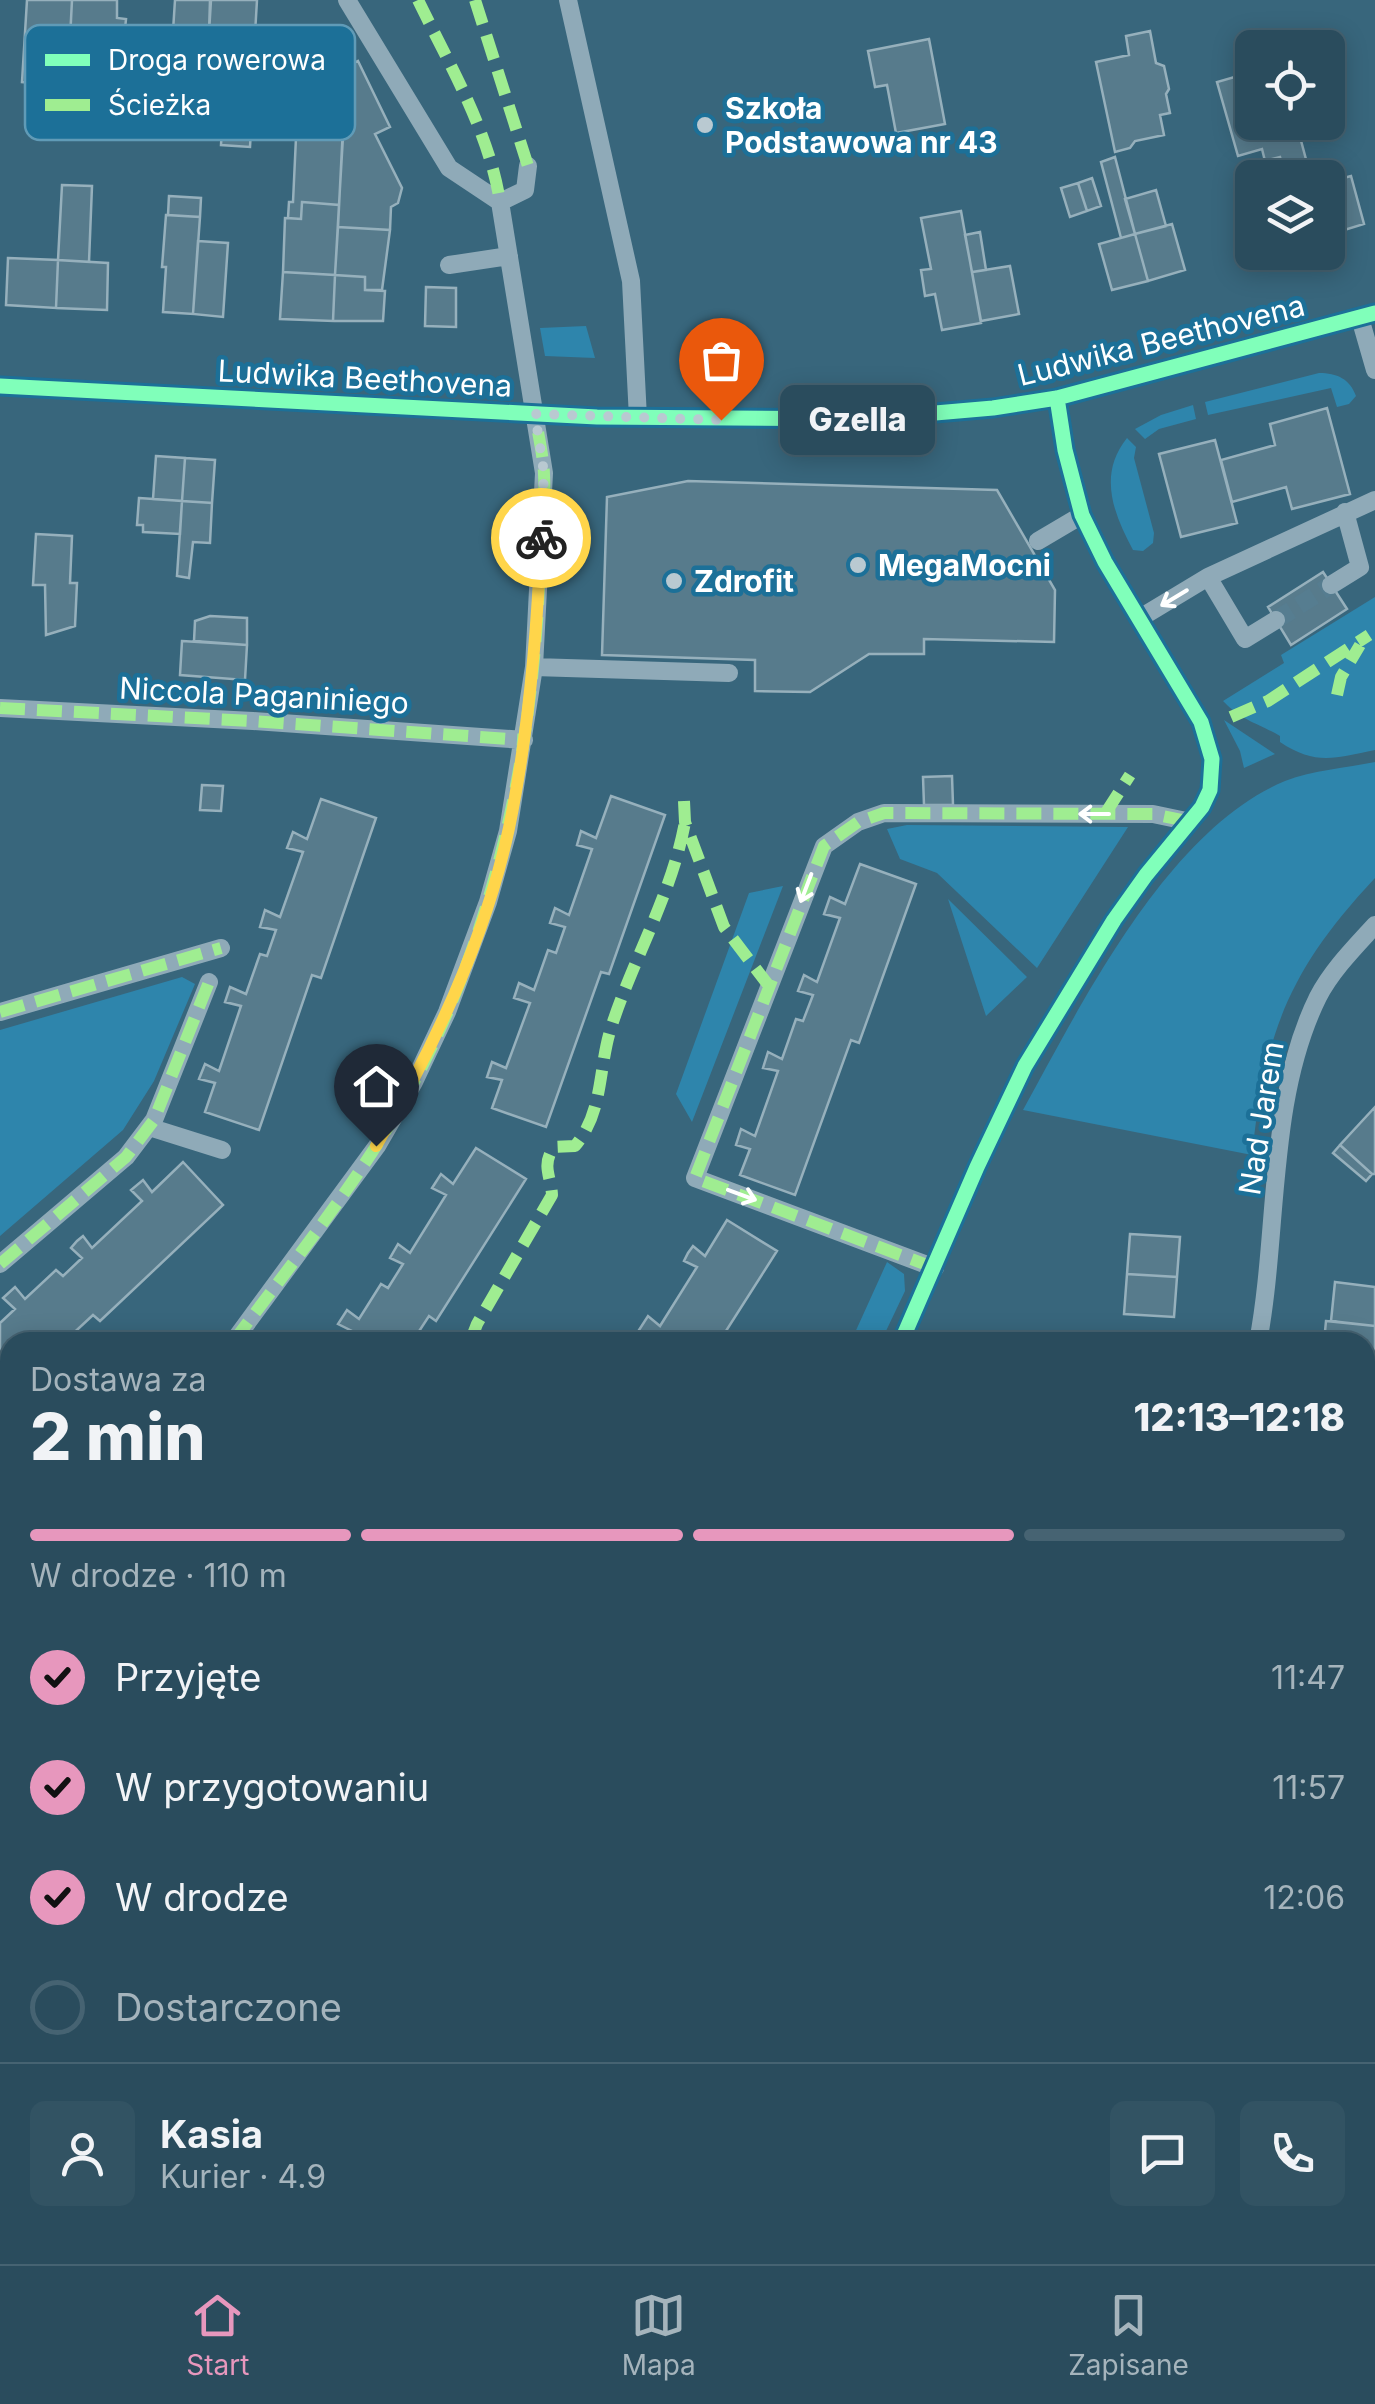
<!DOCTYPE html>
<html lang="pl">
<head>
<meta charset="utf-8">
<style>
	:root { --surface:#2a4c5d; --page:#325363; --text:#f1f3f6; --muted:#a5b4bc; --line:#466372; --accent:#e797bd }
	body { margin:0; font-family:Inter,sans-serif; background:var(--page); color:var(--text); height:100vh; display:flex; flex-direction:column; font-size:38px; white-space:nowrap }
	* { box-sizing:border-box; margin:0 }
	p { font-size:32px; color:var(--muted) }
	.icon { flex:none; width:55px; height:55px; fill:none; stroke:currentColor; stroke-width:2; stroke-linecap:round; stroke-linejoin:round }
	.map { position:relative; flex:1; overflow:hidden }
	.drawer { position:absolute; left:0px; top:1332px; width:1375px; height:932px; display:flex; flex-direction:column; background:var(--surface); border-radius:30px 30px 0 0; box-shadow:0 5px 25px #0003,0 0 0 2px var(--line) }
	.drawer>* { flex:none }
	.tools { position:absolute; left:1235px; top:30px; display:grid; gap:20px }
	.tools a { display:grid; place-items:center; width:110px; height:110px; border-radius:15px; background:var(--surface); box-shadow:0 5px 25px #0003,0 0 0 2px var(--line); font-size:50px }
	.pin { position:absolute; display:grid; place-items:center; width:85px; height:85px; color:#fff; margin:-102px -42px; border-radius:50% 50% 50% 0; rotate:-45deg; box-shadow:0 0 10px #0007 }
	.pin .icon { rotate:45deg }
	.courier { position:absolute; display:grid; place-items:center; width:100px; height:100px; margin:-50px; border:8px solid #ffd54a; border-radius:50%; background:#fff; color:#222; box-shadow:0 2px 12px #0007 }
	.bubble { position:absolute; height:70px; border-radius:15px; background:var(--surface); box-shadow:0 5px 25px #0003,0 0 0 2px var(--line); font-size:32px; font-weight:800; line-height:70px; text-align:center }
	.summary em { font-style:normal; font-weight:800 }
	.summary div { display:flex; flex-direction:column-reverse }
	.summary { display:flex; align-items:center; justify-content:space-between; height:170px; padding:0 30px }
	h1 { font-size:65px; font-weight:800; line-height:75px }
	.bar { display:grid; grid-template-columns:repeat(4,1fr); gap:15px 10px; align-content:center; height:120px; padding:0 30px }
	.bar i { height:12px; border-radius:8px; background:var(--line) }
	.bar .selected { background:var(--accent) }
	.bar p { grid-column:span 4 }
	.line { display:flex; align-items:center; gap:25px; padding:0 30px; border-top:2px solid var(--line) }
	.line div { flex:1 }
	.round { display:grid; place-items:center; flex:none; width:105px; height:105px; border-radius:15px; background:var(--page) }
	ol { padding:0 30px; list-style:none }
	li { display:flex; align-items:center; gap:30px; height:110px }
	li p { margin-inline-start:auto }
	li .icon { padding:10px; border-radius:50%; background:var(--accent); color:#111; stroke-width:4 }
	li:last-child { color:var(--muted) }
	li i { width:55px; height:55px; border:5px solid var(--line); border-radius:50% }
	.tabs { display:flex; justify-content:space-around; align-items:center; height:140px; border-top:2px solid var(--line); background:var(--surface); font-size:28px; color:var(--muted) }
	.tabs a { display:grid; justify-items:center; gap:5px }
	.tabs .selected { color:var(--accent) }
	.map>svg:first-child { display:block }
	.green { fill:#2e85ac }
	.building { fill:#577b8c; stroke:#96b0bc; stroke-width:2.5 }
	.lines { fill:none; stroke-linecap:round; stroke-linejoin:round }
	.minor-tunnel { stroke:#567d90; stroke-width:18; stroke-dasharray:18 9; stroke-linecap:butt }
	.minor { stroke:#8faab8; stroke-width:18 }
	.quiet { stroke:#9fed91; stroke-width:12; stroke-dasharray:25 12; stroke-linecap:butt }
	.cycleway-casing { stroke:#1c7098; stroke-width:21 }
	.cycleway { stroke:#80ffba; stroke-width:15 }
	.oneway { stroke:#fff }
	.done { stroke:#b9c9d1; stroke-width:10; stroke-dasharray:0 18 }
	.route { stroke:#ffd54a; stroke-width:12 }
	.poi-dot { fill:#b9c9d1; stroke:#1c7098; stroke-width:4 }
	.labels { text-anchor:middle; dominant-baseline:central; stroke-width:9; stroke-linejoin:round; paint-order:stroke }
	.poi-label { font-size:30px; font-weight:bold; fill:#fff; stroke:#1c7098; text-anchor:start }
	.street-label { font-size:30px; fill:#fff; stroke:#1c7098 }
	.key { fill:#1c7098; stroke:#609bb7; stroke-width:2.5 }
	.key-label { font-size:28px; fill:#fff }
</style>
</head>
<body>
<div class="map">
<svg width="1375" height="2264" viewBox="0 0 1375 2264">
	<rect width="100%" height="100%" fill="#38667c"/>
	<path class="green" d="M 586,326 L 595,358 L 545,356 L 540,328 Z
		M 1319,373 C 1337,373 1350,379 1356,396 L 1349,404 L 1337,407 L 1331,388 L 1208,415 L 1205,402 Z
		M 1193,405 L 1196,419 L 1159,429 L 1145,439 L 1135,429 L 1161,415 Z
		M 1127,438 L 1136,447 L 1134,458 L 1154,533 L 1153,543 L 1143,551 L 1133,550 C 1113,513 1098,474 1127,438 Z
		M 1375,597 L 1375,750 C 1335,758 1316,766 1280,742 L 1280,736 C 1258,723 1242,721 1223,701 L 1284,663 L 1281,655 Z
		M 1224,720 L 1275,754 L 1244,768 L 1240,751 Z
		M 1375,762 L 1375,878 C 1289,970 1265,1032 1252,1155 L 1023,1110 C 1082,1003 1167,830 1285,781 C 1313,770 1346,768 1375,762 Z
		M 907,825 L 1128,827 L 1037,968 L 937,873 L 900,859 L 887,829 Z
		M 783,886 L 692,1122 L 676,1094 L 749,893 Z
		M 948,899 L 1027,977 L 986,1016 Z
		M 182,977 L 195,984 L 154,1081 L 123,1130 L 0,1236 L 0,1030 Z
		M 887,1262 L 904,1274 L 905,1291 L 886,1331 L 853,1337 Z"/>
	<path class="building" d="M 27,0 L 72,0 L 68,79 L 46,78 L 46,84 L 22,82 Z
		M 72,0 L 117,0 L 117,18 L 126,19 L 122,59 L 69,57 Z
		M 175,0 L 210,0 L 209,33 L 173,31 Z
		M 211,0 L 257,0 L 254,51 L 248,57 L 237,56 L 231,49 L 232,35 L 209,33 Z
		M 1150,31 L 1156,63 L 1164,66 L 1169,89 L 1166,94 L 1170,113 L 1160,115 L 1164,135 L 1135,141 L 1130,148 L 1115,152 L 1096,62 L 1129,55 L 1126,36 Z
		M 929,39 L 945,124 L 896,133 L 887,85 L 875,87 L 868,51 Z
		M 358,61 L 390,127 L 375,134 L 402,188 L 398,203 L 391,207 L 390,230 L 338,227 L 346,67 Z
		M 1252,72 L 1252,122 L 1296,122 L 1311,178 L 1286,178 L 1280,157 L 1265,161 L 1262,149 L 1238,156 L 1217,82 Z
		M 1336,87 L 1345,119 L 1326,124 L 1328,89 Z
		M 223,110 L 252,112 L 250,147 L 221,145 Z
		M 297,116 L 344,119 L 339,205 L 302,202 L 301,219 L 288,218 L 289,202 L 293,202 Z
		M 1115,157 L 1135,234 L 1121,238 L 1101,162 Z
		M 1351,176 L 1364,224 L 1328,235 L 1328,182 Z
		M 1092,178 L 1101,206 L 1087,211 L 1078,183 Z
		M 1078,183 L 1087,211 L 1070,217 L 1061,188 Z
		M 62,185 L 92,186 L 89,262 L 58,260 Z
		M 1156,190 L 1166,226 L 1135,234 L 1125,199 Z
		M 169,196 L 201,198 L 200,217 L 168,215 Z
		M 302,202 L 339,205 L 335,275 L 283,272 L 285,218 L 301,219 Z
		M 961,211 L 981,323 L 942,330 L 935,294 L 925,296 L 921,270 L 931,269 L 921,218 Z
		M 166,215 L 200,217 L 193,314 L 163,312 L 166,267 L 162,267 Z
		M 1172,224 L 1185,270 L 1148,281 L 1135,234 Z
		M 338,227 L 390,230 L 382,290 L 365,290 L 365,277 L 335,275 Z
		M 980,232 L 986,270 L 972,272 L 965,235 Z
		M 1135,234 L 1148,281 L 1112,290 L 1099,244 Z
		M 198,241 L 228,243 L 223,317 L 193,314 Z
		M 8,258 L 58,260 L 56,308 L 6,305 Z
		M 58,260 L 108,263 L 107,310 L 56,308 Z
		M 1010,266 L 1019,314 L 981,321 L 972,272 Z
		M 283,272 L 335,275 L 333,321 L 280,319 Z
		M 335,275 L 365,277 L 365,290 L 385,291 L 383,321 L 333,321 Z
		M 426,287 L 456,288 L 456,327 L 425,326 Z
		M 1327,408 L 1350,494 L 1292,509 L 1286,487 L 1232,502 L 1221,460 L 1275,445 L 1270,424 Z
		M 1215,440 L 1237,523 L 1181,537 L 1159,454 Z
		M 156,456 L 185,458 L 182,501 L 153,499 Z
		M 185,458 L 215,460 L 212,503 L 182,501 Z
		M 688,481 L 997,490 L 1055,590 L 1054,642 L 924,639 L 924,654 L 869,654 L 810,692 L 755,691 L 755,660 L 602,655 L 607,497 Z
		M 139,498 L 182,501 L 180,534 L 143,532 L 143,525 L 137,525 Z
		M 182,501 L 212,503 L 210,543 L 193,542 L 189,578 L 177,576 Z
		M 36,534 L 72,536 L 70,583 L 77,583 L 75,626 L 46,635 L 45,585 L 33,585 Z
		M 1323,572 L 1347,609 L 1291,645 L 1268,607 Z
		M 210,616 L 247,618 L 247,645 L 194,641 L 195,621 Z
		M 182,641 L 247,645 L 245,680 L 180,675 Z
		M 952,776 L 953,805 L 924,805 L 923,777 Z
		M 202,785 L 223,786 L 221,811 L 200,810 Z
		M 611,796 L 665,815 L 609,974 L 601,972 L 546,1127 L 492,1108 L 502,1080 L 487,1077 L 492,1062 L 506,1068 L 530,1003 L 514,998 L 519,983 L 534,990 L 548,950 L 556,953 L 565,927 L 550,923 L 555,908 L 569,915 L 592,849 L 577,845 L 581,831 L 596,838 Z
		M 321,799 L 376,818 L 321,978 L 312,975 L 259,1130 L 205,1112 L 215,1083 L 199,1079 L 205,1064 L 219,1071 L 241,1006 L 225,1002 L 230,987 L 246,994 L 260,954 L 267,956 L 276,930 L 260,927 L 265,910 L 280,917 L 303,852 L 287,848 L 293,832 L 307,839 Z
		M 860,864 L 916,884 L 859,1043 L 851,1040 L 795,1195 L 740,1175 L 750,1149 L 736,1145 L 741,1129 L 755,1136 L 778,1071 L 763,1068 L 768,1052 L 782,1059 L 796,1019 L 803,1021 L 813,995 L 798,991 L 804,975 L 817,982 L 840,918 L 824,914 L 830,897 L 845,904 Z
		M 1375,1107 L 1375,1174 L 1372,1174 L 1340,1145 Z
		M 1340,1145 L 1372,1174 L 1366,1181 L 1333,1153 Z
		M 476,1148 L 526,1179 L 436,1321 L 429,1316 L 412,1342 L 345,1342 L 352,1331 L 338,1324 L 347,1310 L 359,1319 L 381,1284 L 388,1288 L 403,1264 L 390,1258 L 398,1244 L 410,1253 L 446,1195 L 432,1188 L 441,1174 L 453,1184 Z
		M 183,1162 L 223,1205 L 100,1321 L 93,1315 L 64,1342 L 10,1342 L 10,1393 L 0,1403 L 0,1323 L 15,1309 L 3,1298 L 15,1287 L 25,1299 L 56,1270 L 63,1276 L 82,1258 L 71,1248 L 77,1241 L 83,1236 L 92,1248 L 142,1201 L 131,1190 L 143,1180 L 152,1192 Z
		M 727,1220 L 777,1251 L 719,1342 L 649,1342 L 653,1337 L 639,1330 L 648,1316 L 660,1326 L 697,1267 L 684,1261 L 688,1253 L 693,1246 L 705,1256 Z
		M 1130,1234 L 1180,1237 L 1177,1277 L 1127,1274 Z
		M 1127,1274 L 1177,1277 L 1174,1317 L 1124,1314 Z
		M 1335,1282 L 1375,1287 L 1375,1326 L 1331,1321 Z
		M 1326,1321 L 1375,1326 L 1375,1366 L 1365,1365 L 1365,1342 L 1324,1342 Z
		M 1365,1365 L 1375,1366 L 1375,1407 L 1365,1405 Z
		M 1365,1405 L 1375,1407 L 1375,1447 L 1365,1445 Z
		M 1365,1516 L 1375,1521 L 1375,1529 L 1365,1551 Z
		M 6,1633 L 10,1638 L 10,1711 L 0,1719 L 0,1658 L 4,1655 L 0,1650 L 0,1638 Z
		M 10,1969 L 10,2015 L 0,2002 L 0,1977 Z
		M 762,2255 L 787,2255 L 785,2264 L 760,2264 Z
		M 894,2255 L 971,2255 L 976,2260 L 972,2264 L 899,2264 Z
		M 1180,2255 L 1200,2255 L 1211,2264 L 1172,2264 Z
		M 1210,2255 L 1237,2255 L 1229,2264 L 1211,2264 L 1206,2260 Z
		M 1237,2255 L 1266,2255 L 1261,2260 L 1256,2256 L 1249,2264 L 1229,2264 Z"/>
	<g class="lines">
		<path class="minor-tunnel" d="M 1276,620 L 1331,585"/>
		<path class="minor" d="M 568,0 L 631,281 L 638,418
			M 500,202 L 525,190 L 528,166
			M 449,265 L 509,256
			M 1360,318 L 1375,370
			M 0,386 L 597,417 L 866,419 L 993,408 L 1057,398 L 1375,313
			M 1038,541 L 1082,515
			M 1208,577 L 1245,639 L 1276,620
			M 1331,585 L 1360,567 L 1345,512
			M 1140,618 L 1208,577 L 1375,500
			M 534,667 L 729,673
			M 0,708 L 253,721 L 524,740
			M 0,1012 L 221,948
			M 149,1127 L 222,1150
			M 0,1264 L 126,1157 L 154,1120 L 209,982
			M 935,1268 L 695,1178 L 824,846 L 858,822 L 884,813 L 1153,814 L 1191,822
			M 233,1342 L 377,1146 L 414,1082 L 447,1012 L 488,902 L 508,831 L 534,667 L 544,473 L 500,202 L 449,168 L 347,0
			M 901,1342 L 977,1167 L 1025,1066 L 1114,920 L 1146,875 L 1202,807 L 1210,790 L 1212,759 L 1201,722 L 1105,562 L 1082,515 L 1065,450 L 1057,398
			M 1258,1342 C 1279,1231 1267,1100 1318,997 C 1332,970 1355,947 1375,925
			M 0,1561 L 10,1553
			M 1365,1696 L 1375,1701
			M 0,2029 L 10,2042
			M 0,2224 L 10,2218
			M 1040,2255 L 1048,2264
			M 825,2264 L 827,2255"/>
		<path class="quiet" d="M 418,0 C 449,64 489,131 500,202
			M 475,0 L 528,166
			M 1337,695 L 1341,677 L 1360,645
			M 0,708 L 253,721 L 524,740
			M 1231,717 L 1268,701 L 1369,635
			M 684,801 L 685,822 L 724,927 L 769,986
			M 1105,814 L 1130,775
			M 0,1012 L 221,948
			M 0,1264 L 126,1157 L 154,1120 L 209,982
			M 935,1268 L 695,1178 L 824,846 L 858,822 L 884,813 L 1153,814 L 1191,822
			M 233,1342 C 296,1258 364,1175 414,1082 C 495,930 531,758 539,587 C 541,550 546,511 544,474 C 543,454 538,434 535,414
			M 470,1342 L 477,1324 L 552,1195 C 551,1176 541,1165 554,1147 L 575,1146 C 604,1111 598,1069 611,1028 C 633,959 672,894 685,822
			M 0,1561 L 10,1553
			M 0,1753 L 10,1746
			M 0,1838 L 10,1836
			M 0,2029 L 10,2042"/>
		<g class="cycleway-casing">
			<path id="cycleway" d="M 0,386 L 597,417 L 866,419 L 993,408 L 1057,398 L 1375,313
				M 901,1342 L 977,1167 L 1025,1066 L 1114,920 L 1146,875 L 1202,807 L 1210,790 L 1212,759 L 1201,722 L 1105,562 L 1082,515 L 1065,450 L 1057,398"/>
		</g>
		<use href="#cycleway" class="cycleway"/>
	</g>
	<defs><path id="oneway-shaft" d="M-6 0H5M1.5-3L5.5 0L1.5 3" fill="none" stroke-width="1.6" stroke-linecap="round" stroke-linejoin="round" transform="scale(2.5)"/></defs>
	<g class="oneway">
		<use href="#oneway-shaft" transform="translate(1174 598) rotate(149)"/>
		<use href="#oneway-shaft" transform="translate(1094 814) rotate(180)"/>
		<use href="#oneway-shaft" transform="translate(806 888) rotate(111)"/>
		<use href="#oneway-shaft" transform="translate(742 1195) rotate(20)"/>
	</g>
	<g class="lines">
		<path class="done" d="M 541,538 L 544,473 L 535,414 L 721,420"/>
		<path class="route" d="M 376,1146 C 434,1048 485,940 509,828 C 529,732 537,636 541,538"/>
	</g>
	<g class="poi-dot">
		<circle cx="705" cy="125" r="10"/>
		<circle cx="858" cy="565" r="10"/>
		<circle cx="674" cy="581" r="10"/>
	</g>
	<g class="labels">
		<g class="poi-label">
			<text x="725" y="108">Szkoła<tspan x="725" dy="34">Podstawowa nr 43</tspan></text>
			<text x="878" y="565">MegaMocni</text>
			<text x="694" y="581">Zdrofit</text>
		</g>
		<g class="street-label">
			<text transform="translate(1161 340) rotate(-14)">Ludwika Beethovena</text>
			<text transform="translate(365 378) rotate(3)">Ludwika Beethovena</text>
			<text transform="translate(264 695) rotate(3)">Niccola Paganiniego</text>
			<text transform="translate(1261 1118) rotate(-81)">Nad Jarem</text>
		</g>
	</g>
	<rect x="25" y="25" width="330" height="115" rx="15" class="key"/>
	<rect x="45" y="54" width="45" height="12" fill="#80ffba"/>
	<rect x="45" y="99" width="45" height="12" fill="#9fed91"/>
	<g class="key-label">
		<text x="108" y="70">Droga rowerowa</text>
		<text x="108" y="115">Ścieżka</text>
	</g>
</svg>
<div class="tools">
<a><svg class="icon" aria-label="locate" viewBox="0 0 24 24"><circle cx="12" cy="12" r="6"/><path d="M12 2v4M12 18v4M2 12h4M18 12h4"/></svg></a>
<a><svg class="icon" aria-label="layers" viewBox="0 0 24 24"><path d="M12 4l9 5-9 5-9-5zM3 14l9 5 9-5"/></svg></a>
</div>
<div class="pin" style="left:721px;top:420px;background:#ea580c"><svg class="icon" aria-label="bag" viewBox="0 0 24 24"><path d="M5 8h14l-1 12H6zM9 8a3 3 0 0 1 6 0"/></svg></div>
<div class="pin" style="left:376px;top:1146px;background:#1f2937"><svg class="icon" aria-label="home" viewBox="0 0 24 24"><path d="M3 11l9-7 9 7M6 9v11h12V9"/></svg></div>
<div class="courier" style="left:541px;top:538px"><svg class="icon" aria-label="bike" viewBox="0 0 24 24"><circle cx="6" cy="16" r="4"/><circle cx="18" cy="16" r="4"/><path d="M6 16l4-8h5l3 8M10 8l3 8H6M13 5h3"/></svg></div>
<div class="bubble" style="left:780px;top:385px;width:155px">Gzella</div>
<section class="drawer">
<div class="summary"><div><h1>2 min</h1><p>Dostawa za</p></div><em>12:13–12:18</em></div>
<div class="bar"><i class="selected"></i><i class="selected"></i><i class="selected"></i><i></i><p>W drodze · 110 m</p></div>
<ol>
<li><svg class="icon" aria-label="check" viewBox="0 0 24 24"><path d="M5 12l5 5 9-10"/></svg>Przyjęte<p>11:47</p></li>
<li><svg class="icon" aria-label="check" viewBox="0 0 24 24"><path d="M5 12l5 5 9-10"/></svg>W przygotowaniu<p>11:57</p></li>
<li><svg class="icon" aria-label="check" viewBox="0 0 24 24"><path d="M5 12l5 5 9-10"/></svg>W drodze<p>12:06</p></li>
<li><i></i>Dostarczone</li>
</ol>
<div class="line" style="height:180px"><a class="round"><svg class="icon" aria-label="person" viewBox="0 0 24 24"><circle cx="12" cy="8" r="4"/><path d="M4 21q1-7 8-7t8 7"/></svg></a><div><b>Kasia</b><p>Kurier · 4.9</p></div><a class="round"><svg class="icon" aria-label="chat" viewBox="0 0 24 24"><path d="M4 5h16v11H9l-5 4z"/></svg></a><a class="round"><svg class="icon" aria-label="phone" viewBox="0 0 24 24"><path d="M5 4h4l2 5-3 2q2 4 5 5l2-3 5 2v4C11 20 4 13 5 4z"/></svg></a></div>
</section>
</div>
<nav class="tabs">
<a class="selected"><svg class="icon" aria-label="home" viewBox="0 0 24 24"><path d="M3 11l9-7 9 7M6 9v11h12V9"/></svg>Start</a>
<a><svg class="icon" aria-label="map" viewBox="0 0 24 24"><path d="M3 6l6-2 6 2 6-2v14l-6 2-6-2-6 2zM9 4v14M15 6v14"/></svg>Mapa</a>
<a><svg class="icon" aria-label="saved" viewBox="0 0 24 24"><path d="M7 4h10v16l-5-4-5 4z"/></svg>Zapisane</a>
</nav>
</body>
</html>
